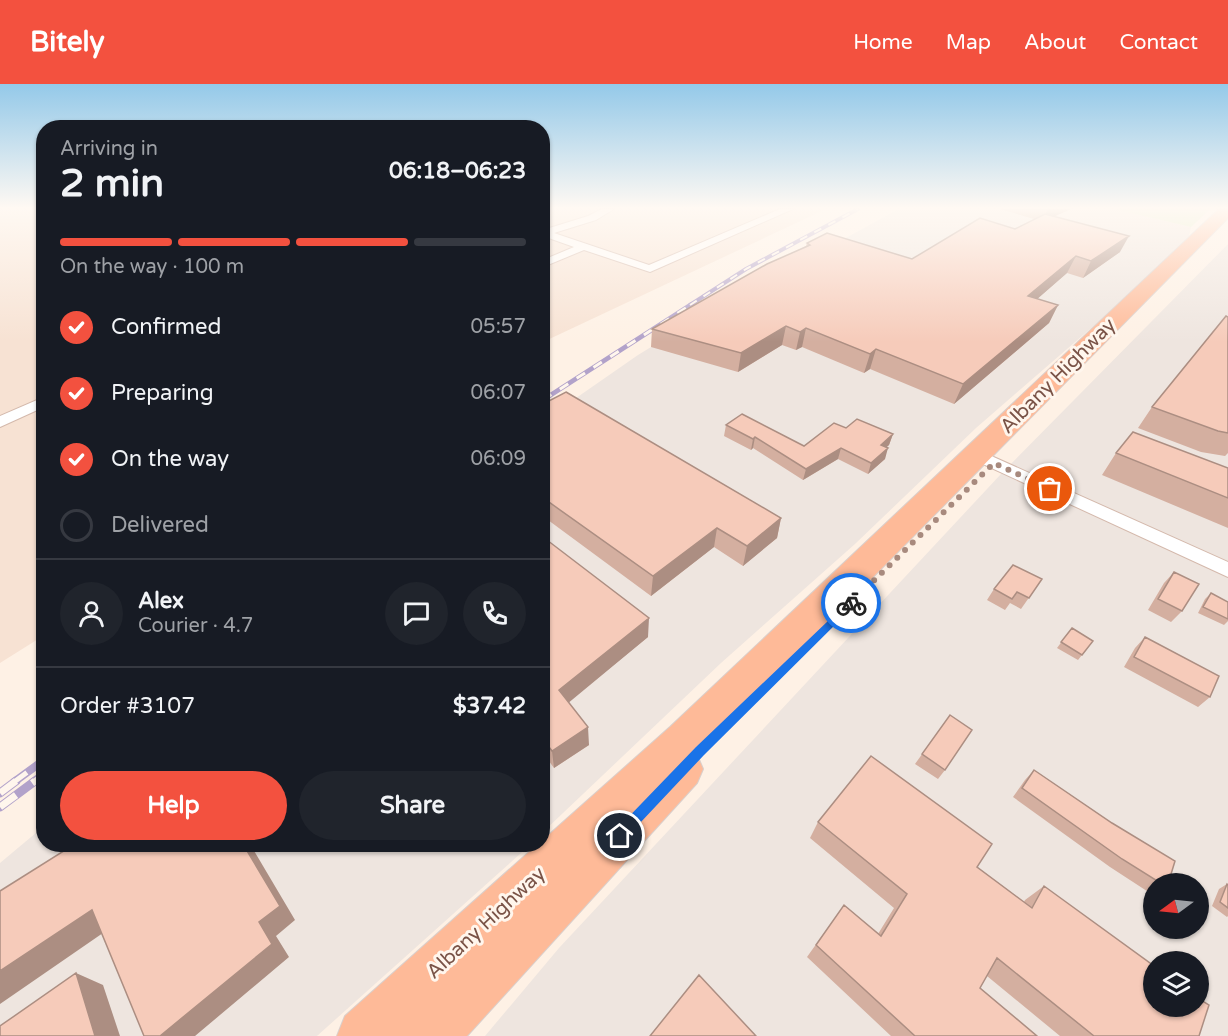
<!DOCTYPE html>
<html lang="en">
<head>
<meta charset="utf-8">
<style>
	:root { --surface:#171b24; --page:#20242c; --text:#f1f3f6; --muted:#9ea1a6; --line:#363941; --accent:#f3513f }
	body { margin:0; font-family:"Varela Round",sans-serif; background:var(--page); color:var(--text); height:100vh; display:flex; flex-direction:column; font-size:22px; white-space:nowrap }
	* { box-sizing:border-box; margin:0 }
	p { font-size:20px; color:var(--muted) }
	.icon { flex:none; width:33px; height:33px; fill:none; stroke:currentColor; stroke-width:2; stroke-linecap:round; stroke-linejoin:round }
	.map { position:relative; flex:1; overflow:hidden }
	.side { position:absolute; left:36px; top:36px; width:514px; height:732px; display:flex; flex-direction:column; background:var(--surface); border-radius:24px; box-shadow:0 2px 4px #0004 }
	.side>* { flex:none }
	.needle { width:39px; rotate:255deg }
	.fabs { position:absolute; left:1143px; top:789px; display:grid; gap:12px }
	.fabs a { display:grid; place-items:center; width:66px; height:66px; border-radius:50%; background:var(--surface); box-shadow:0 2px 4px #0004; font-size:30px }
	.pin { position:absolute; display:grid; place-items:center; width:51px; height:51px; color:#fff; margin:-26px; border:3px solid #fff; border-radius:50%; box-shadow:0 2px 6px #0007 }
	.courier { position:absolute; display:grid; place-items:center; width:60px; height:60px; margin:-30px; border:4px solid #1a73e8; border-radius:50%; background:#fff; color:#222; box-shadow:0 2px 8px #0007 }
	.summary em { font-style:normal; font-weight:800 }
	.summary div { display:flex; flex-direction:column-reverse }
	.summary { display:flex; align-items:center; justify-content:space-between; height:102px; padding:0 24px }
	h1 { font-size:39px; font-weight:800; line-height:45px }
	.bar { display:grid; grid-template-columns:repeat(4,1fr); gap:9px 6px; align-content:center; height:72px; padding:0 24px }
	.bar i { height:8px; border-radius:4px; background:var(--line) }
	.bar .on { background:var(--accent) }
	.bar p { grid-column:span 4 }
	.line { display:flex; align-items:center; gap:15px; padding:0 24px; border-top:2px solid var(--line) }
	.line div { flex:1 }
	.round { display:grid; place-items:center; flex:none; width:63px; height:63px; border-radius:32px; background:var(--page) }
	ol { padding:0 24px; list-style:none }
	li { display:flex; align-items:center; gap:18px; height:66px }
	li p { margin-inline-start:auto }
	li .icon { padding:6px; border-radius:50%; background:var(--accent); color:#fff; stroke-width:4 }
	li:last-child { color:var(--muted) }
	li i { width:33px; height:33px; border:3px solid var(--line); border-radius:50% }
	.button { display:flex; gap:12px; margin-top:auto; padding:12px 24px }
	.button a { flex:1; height:69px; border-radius:36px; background:var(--accent); color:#fff; font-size:24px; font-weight:800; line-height:69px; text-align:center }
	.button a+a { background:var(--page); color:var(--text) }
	header { display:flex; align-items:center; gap:36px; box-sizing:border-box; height:84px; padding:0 30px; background:var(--accent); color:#fff }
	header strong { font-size:28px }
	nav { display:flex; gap:33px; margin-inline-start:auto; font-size:21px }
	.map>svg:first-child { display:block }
	.residential { fill:#f7e2d3 }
	.industrial { fill:#eee5df; fill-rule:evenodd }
	.green { fill:#d9eec2 }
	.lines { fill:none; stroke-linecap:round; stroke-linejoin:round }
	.minor-casing { stroke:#d4b9ac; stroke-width:2 }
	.trunk-casing { stroke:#dacfcb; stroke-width:2 }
	.minor { fill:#fff; fill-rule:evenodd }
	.trunk { fill:#feba98; fill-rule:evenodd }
	.rail-far3-casing { stroke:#b2a2ca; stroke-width:4 }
	.rail-far2-casing { stroke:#b2a2ca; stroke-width:4.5 }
	.rail-far1-casing { stroke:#b2a2ca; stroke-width:8 }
	.rail-casing { stroke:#b2a2ca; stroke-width:9 }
	.rail-far3 { stroke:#fff6ed; stroke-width:2; stroke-dasharray:8; stroke-linecap:butt }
	.rail-far2 { stroke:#fff6ed; stroke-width:3; stroke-dasharray:10; stroke-linecap:butt }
	.rail-far1 { stroke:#fff6ed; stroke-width:5; stroke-dasharray:16; stroke-linecap:butt }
	.rail { stroke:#fff6ed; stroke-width:7; stroke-dasharray:20; stroke-linecap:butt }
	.wall { fill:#d4afa0 }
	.shaded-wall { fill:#ac8e82 }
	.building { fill:#f6cbba; stroke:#ac8e82; stroke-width:1.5 }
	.route { fill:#1a73e8 }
	.done { stroke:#a88a7e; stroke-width:6; stroke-dasharray:0 10.8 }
	.labels { text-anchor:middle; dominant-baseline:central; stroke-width:6; stroke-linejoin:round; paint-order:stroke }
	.street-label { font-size:20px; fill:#7a5347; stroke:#fff6ed }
</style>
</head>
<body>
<header>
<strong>Bitely</strong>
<nav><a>Home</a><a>Map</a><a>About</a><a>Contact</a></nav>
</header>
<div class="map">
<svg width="1228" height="952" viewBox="0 0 1228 952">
	<rect width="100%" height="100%" fill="#fef1e5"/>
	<path class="residential" d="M 0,125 L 43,125 L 43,552 L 0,579 Z
		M 543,125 L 826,125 L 543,258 Z"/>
	<path class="industrial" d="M 899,125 L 1114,125 L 1191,143 L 1189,152 L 1097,239 L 976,344 L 855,460 L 721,579 L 543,748 L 543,337 L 638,271 L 697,235 Z
		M 1228,160 L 1228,952 L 485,952 L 559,864 L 1001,390 ZM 1154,800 L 1198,800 L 1198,844 L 1154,844 ZM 1154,878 L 1198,878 L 1198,922 L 1154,922 Z
		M 43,743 L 44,760 L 530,761 L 317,952 L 0,952 L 0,779 Z"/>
	<path class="green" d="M 1114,125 L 1210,125 L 1191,143 Z"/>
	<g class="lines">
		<g class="minor-casing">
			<path id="minor" d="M 602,125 L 614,125 L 596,136 L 554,149 L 649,181 L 780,125 L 793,125 L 650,188 L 584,166 L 543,183 L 543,176 L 574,163 L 543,152 L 543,146 L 588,132 Z
				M 44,313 L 44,323 L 0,343 L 0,332 Z
				M 978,366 L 1228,478 L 1228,493 L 972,375 L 970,371 Z"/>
		</g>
		<g class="trunk-casing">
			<path id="trunk" d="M 1219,125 L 1228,125 L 1228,134 L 697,671 L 703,685 L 697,699 L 467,952 L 337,952 L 345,932 L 538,760 L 543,760 L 543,756 L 670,643 Z"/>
		</g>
		<use href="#minor" class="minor"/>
		<use href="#trunk" class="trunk"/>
		<g class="rail-far3-casing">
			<path id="rail-far3" d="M 690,221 L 746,185 L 858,125"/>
		</g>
		<g class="rail-far2-casing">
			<path id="rail-far2" d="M 543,316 L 692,220"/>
		</g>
		<g class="rail-far1-casing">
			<path id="rail-far1" d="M 14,698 L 44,676
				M 33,698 L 44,690"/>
		</g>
		<g class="rail-casing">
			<path id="rail" d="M 0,709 L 16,697
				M 0,723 L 35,697"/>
		</g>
		<use href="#rail-far3" class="rail-far3"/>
		<use href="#rail-far2" class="rail-far2"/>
		<use href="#rail-far1" class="rail-far1"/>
		<use href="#rail" class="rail"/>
	</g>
	<path class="wall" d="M 1000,125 L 1071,125 L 1054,132 L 1120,168 L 1083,194 L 1067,189 L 1037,215 L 1058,221 L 1049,239 L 954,320 L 870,285 L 864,289 L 802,263 L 796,266 L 782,261 L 738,288 L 651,263 L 652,245 L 806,162 L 807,159 L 912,175 L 1015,145 L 1034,135 Z
		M 1228,233 L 1228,369 L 1225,372 L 1201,368 L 1138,344 L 1152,323 Z
		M 543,320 L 781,434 L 777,454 L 743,482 L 714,463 L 651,512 L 548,436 L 543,439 Z
		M 726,341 L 804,362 L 846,344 L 893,350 L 889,361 L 886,363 L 885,375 L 868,390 L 838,375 L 803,396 L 753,364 L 751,366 L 724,352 Z
		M 1116,369 L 1228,384 L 1228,444 L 1102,391 Z
		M 543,453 L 648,553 L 568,618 L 589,661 L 554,684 L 543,669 Z
		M 1174,488 L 1182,527 L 1171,538 L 1148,526 L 1164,499 Z
		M 1042,495 L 1021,525 L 1010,519 L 1005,526 L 987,516 L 994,505 Z
		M 1211,509 L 1228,518 L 1228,537 L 1224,541 L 1198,529 L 1205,515 Z
		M 1072,544 L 1093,557 L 1078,576 L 1057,564 Z
		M 1145,553 L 1210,613 L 1198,623 L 1124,583 L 1135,564 Z
		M 950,631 L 945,686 L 938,695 L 915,680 Z
		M 1034,686 L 1112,739 L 1168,800 L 1154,800 L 1153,811 L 1110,783 L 1013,713 L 1025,696 Z
		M 818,738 L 977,783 L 1024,818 L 1025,816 L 1044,802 L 1199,952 L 1060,952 L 987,892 L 980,904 L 1037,952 L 891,952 L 807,873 L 844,821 L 878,850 L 894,824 L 810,754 Z
		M 1227,800 L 1228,801 L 1228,832 L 1227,833 L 1212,822 L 1219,805 Z"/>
	<path class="shaded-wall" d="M 1048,125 L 1071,125 L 1042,138 Z
		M 1129,152 L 1120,168 L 1083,194 L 1091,177 Z
		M 1076,172 L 1067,189 L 1020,230 L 1028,212 Z
		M 1058,221 L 1049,239 L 954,320 L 963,300 Z
		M 786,242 L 782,261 L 738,288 L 741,269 Z
		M 806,244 L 802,263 L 796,266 L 800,248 Z
		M 876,265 L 870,285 L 864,289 L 870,270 Z
		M 893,350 L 889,361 L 877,372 L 881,361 Z
		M 755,353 L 753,364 L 751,366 L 753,355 Z
		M 841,364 L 838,375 L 803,396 L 806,385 Z
		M 888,364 L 885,375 L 868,390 L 871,379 Z
		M 546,416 L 548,436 L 543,439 L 543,418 Z
		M 781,434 L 777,454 L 743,482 L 747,462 Z
		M 717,444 L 714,463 L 651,512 L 653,492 Z
		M 649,534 L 648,553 L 561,625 L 559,606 Z
		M 588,643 L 589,661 L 554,684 L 552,667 Z
		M 243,760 L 250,760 L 295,836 L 276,852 L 289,873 L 195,952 L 160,952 L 259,838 Z
		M 426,760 L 438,760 L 429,768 Z
		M 92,826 L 116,840 L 0,920 L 0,887 Z
		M 76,889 L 103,901 L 120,952 L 95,952 Z"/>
	<path class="building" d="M 1045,130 L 1129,152 L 1091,177 L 1076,172 L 1028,212 L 1058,221 L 963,300 L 876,265 L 870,270 L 806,244 L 800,248 L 786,242 L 741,269 L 652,245 L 767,180 L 810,161 L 807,159 L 827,149 L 912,175 L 980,134 L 1015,145 Z
		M 1226,232 L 1228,233 L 1228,349 L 1218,347 L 1152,323 Z
		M 566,308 L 781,434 L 747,462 L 717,444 L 653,492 L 546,416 L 543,418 L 543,320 Z
		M 742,330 L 804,362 L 834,339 L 846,344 L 857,335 L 893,350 L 881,361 L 888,364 L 871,379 L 841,364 L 806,385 L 755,353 L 753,355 L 726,341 Z
		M 1133,348 L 1228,384 L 1228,414 L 1116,369 Z
		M 543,453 L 649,534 L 559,606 L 588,643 L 552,667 L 543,655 Z
		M 1013,481 L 1042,495 L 1029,514 L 1017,508 L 1012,515 L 994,505 Z
		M 1174,488 L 1199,500 L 1182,527 L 1158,515 Z
		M 1211,509 L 1228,518 L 1228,535 L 1203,523 Z
		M 1072,544 L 1093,557 L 1082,571 L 1061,558 Z
		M 1145,553 L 1219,592 L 1210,613 L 1134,573 Z
		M 950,631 L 972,646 L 945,686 L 922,670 Z
		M 871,672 L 992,760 L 977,783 L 1032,824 L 1044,802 L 1154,882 L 1154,922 L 1198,922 L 1198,914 L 1209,921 L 1199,952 L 1094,952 L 997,874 L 980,904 L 1037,952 L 915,952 L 816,861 L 844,821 L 881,852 L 907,810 L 818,738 Z
		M 1034,686 L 1112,739 L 1175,777 L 1168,800 L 1162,800 L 1122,775 L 1022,704 Z
		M 65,760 L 243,760 L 280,822 L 259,838 L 272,860 L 160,952 L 144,952 L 92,826 L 0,887 L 0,807 L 67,765 Z
		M 1227,800 L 1228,801 L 1228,824 L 1220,818 Z
		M 76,889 L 95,952 L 0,952 L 0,942 Z
		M 699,891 L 756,952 L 650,952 Z"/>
	<linearGradient id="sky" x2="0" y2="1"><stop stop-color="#94c9e9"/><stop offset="0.48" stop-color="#fff9f3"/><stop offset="1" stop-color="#fff9f3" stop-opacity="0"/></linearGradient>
	<rect width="1228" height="258" fill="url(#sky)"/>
	<path class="route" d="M 851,515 L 854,516 L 854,522 L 704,671 L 624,756 L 615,756 L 615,747 L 696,663 Z"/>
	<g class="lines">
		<path class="done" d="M 851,519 L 994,379 L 1050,405"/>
	</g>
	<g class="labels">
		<g class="street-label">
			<text transform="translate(1058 292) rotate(-45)">Albany Highway</text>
			<text transform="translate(486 839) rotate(-43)">Albany Highway</text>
		</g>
	</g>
</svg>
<div class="fabs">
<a><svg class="needle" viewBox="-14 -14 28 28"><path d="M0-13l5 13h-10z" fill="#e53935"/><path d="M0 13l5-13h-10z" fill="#9ea1a6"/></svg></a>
<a><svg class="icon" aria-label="layers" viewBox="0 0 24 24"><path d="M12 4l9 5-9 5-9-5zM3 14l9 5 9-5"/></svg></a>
</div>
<div class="pin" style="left:1050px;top:405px;background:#ea580c"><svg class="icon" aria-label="bag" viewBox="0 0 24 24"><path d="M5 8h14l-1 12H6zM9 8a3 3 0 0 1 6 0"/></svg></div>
<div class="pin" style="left:620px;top:752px;background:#1f2937"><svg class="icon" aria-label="home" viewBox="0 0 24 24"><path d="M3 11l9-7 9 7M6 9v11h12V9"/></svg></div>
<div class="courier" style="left:851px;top:519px"><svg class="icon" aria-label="bike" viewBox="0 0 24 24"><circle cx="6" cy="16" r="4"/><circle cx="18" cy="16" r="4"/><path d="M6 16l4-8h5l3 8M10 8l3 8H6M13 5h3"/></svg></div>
<section class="side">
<div class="summary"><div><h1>2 min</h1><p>Arriving in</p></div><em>06:18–06:23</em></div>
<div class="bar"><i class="on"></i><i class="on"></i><i class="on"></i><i></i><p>On the way · 100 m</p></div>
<ol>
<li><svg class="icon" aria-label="check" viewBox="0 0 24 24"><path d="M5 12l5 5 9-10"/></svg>Confirmed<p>05:57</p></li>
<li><svg class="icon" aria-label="check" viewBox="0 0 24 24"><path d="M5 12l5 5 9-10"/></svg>Preparing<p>06:07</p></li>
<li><svg class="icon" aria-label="check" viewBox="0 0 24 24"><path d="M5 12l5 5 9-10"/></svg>On the way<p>06:09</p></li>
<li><i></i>Delivered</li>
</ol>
<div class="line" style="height:108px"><a class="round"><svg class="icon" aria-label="person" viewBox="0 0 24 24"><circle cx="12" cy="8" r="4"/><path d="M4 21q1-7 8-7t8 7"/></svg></a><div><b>Alex</b><p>Courier · 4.7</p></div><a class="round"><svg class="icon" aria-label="chat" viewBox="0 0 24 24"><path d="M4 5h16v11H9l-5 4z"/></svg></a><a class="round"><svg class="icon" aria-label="phone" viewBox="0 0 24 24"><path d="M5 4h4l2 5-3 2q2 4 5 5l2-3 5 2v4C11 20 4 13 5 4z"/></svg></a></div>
<div class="line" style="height:78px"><div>Order #3107</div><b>$37.42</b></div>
<div class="button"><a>Help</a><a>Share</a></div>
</section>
</div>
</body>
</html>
